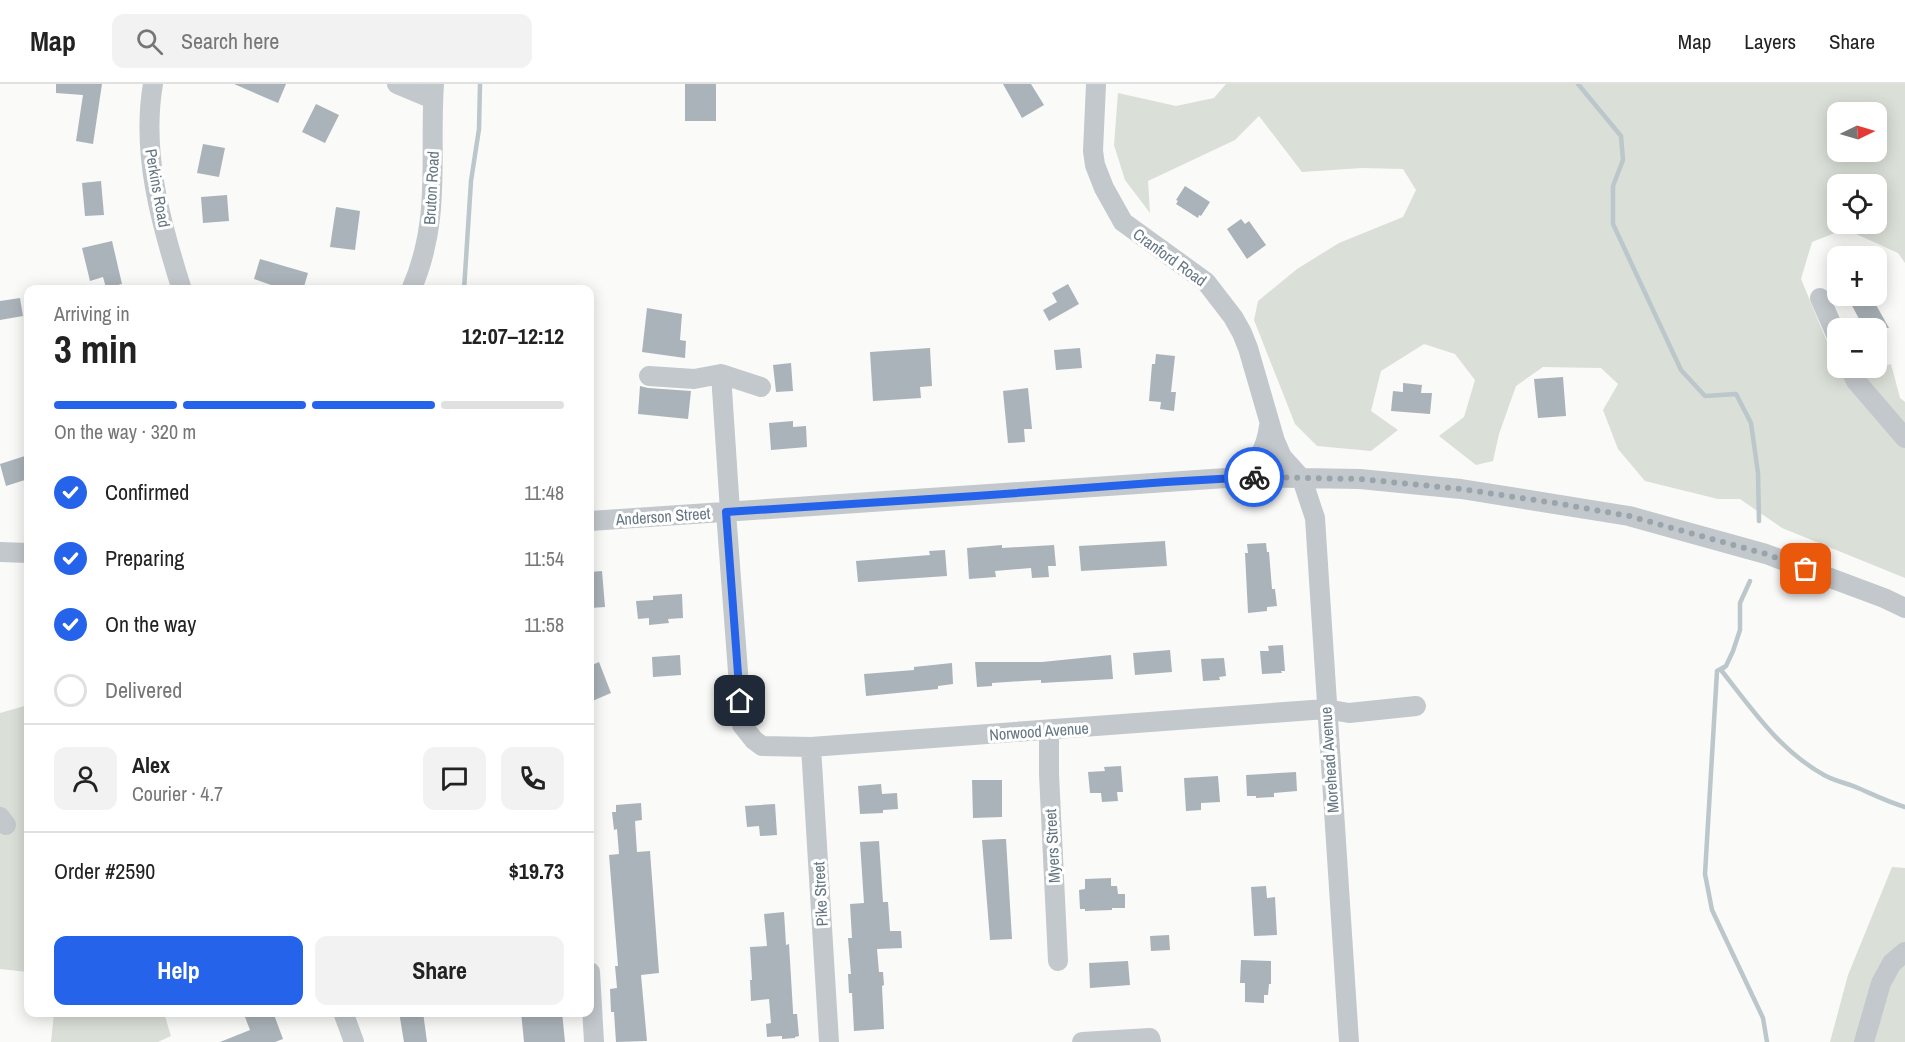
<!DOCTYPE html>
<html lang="en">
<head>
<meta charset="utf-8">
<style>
	:root { --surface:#fff; --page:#f2f2f2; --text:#222; --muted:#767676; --line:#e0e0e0; --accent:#2563eb }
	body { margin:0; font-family:"Archivo Narrow",sans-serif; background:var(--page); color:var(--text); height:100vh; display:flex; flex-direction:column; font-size:22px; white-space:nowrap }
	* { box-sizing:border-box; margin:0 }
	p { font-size:20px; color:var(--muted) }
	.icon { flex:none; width:33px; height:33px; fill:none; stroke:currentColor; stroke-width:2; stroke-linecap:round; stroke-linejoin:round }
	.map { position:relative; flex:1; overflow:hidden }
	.side { position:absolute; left:24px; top:201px; width:570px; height:732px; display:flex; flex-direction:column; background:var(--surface); border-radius:12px; box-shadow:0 3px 15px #0003 }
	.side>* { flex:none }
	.needle { width:39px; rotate:85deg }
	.buttons { position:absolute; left:1827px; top:18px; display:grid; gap:12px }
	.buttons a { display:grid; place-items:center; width:60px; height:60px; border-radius:12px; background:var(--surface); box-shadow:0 3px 15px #0003; font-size:30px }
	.pin { position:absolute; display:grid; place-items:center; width:51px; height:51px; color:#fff; margin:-26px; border-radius:12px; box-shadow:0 3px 9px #0006 }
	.courier { position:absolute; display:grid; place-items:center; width:60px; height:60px; margin:-30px; border:4px solid #2563eb; border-radius:50%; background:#fff; color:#222; box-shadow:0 2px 8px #0007 }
	.head em { font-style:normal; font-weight:700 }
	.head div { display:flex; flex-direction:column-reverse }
	.head { display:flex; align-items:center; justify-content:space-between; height:102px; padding:0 30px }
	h1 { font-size:39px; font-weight:700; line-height:45px }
	.bar { display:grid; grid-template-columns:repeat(4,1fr); gap:9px 6px; align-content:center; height:72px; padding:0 30px }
	.bar i { height:8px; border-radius:4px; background:var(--line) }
	.bar .selected { background:var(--accent) }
	.bar p { grid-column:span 4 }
	.line { display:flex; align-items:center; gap:15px; padding:0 30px; border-top:2px solid var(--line) }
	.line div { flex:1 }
	.round { display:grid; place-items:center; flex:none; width:63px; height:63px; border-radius:12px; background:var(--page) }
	ol { padding:0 30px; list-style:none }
	li { display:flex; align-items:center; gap:18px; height:66px }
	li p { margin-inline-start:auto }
	li .icon { padding:6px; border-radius:50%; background:var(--accent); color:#fff; stroke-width:4 }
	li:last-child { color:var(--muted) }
	li i { width:33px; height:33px; border:3px solid var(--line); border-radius:50% }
	.cta { display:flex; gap:12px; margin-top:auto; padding:12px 30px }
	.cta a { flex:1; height:69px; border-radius:12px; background:var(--accent); color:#fff; font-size:24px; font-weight:700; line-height:69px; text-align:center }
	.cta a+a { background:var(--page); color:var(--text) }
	header { display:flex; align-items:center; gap:36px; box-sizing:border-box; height:84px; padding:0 30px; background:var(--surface); border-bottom:2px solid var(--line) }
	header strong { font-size:28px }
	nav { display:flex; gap:33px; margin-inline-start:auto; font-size:21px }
	.search { width:420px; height:54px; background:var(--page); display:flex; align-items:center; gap:15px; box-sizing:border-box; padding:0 21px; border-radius:12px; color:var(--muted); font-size:22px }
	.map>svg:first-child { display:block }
	.green { fill:#dadfd7; fill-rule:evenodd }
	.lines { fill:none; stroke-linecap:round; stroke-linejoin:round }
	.stream { stroke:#bbc7cb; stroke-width:4.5 }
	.building { fill:#aab3b9 }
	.minor { stroke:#c3c8cc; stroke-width:20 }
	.done { stroke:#99a4ac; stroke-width:6; stroke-dasharray:0 10.8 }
	.route { stroke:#2563eb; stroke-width:8 }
	.labels { text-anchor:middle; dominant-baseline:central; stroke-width:6; stroke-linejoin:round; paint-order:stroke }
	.street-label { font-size:16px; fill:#657683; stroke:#fff }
</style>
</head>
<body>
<header>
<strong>Map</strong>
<div class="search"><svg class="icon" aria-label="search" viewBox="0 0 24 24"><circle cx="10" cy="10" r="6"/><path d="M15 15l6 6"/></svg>Search here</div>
<nav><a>Map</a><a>Layers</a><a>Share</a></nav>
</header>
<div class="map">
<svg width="1905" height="958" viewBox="0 0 1905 958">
	<rect width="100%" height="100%" fill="#fafaf8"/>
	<path class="green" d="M 1226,0 L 1905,0 L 1905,179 L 1898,169 L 1845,145 L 1812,158 L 1801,195 L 1838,284 L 1840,284 L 1845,292 L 1891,280 L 1900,314 L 1905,318 L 1905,494 L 1782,444 L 1740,415 L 1718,415 L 1645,397 L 1618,365 L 1603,326 L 1618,300 L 1601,284 L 1543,283 L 1516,302 L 1499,350 L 1493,377 L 1476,381 L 1439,352 L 1464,333 L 1475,296 L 1455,270 L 1424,260 L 1381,287 L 1371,327 L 1398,346 L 1371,367 L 1317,362 L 1295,340 L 1254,236 L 1258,217 L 1297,185 L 1339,159 L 1403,133 L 1416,106 L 1403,85 L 1362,84 L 1302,88 L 1259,32 L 1235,56 L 1148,97 L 1150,129 L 1125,96 L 1114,61 L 1118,9 L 1176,22 L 1214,14 ZM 1838,28 L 1876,28 L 1876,68 L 1838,68 ZM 1838,100 L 1876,100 L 1876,140 L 1838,140 Z
		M 28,621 L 28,888 L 0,885 L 0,629 Z
		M 1892,783 L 1905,784 L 1905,958 L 1830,958 L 1848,891 Z
		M 54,929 L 164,929 L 171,952 L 158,958 L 51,958 Z"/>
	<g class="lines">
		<path class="stream" d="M 1578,0 L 1621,52 L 1623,76 L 1613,102 L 1613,140 L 1681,286 L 1705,312 L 1736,310 L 1751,339 L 1758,389 L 1759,437
			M 464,206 L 471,97 L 479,45 L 480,0
			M 1750,497 L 1740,519 L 1740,546 L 1733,567 L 1726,582 L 1721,586 C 1752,625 1779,666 1824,691 C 1834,697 1847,699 1858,704 C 1874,711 1888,718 1905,723
			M 1726,582 L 1717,587 L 1705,790 L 1712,826 L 1763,934 L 1767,958"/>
	</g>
	<path class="building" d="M 56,0 L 102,0 L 93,60 L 76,57 L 83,11 L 56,9 Z
		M 234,0 L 286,0 L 278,19 Z
		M 685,0 L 716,0 L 716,37 L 685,37 Z
		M 1003,0 L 1031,0 L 1044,21 L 1022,34 Z
		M 316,20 L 339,31 L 325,59 L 302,48 Z
		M 203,60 L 225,64 L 219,93 L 197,89 Z
		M 101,97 L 104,131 L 85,132 L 82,99 Z
		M 1185,102 L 1210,118 L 1201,132 L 1199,131 L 1198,134 L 1176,120 L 1178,117 L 1176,116 Z
		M 227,111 L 229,137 L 203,139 L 201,113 Z
		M 336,123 L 360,127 L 355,166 L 330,163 Z
		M 1241,135 L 1245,140 L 1249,137 L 1266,161 L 1247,175 L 1227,145 Z
		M 112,157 L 122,200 L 106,204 L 103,193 L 90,197 L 82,164 Z
		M 260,175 L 308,189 L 303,206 L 273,206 L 274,202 L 254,195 Z
		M 1068,200 L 1079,220 L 1049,237 L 1043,226 L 1057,218 L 1052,209 Z
		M 1857,212 L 1871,212 L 1889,244 L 1864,244 L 1849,216 Z
		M 20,214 L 23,232 L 0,236 L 0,217 Z
		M 647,224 L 682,230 L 680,256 L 686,257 L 685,274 L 642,268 Z
		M 930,264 L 932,302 L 920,303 L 921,314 L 873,317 L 870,268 Z
		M 1080,264 L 1082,284 L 1056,286 L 1054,266 Z
		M 1156,270 L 1175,272 L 1171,308 L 1176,308 L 1174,327 L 1160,325 L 1161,318 L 1149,317 L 1152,280 L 1155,280 Z
		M 791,279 L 793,307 L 776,308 L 773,281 Z
		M 1563,293 L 1566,332 L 1538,334 L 1534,295 Z
		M 1403,299 L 1422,301 L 1421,309 L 1432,309 L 1430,330 L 1391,327 L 1393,307 L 1403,308 Z
		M 640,302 L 648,304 L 691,307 L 688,335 L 638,330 Z
		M 1028,304 L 1032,345 L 1024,345 L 1025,358 L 1008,359 L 1003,307 Z
		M 793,337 L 793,343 L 806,342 L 807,363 L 771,366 L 769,339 Z
		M 28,371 L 28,395 L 6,402 L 0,380 Z
		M 1165,457 L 1167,482 L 1081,487 L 1079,462 Z
		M 1266,459 L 1267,468 L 1269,468 L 1272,505 L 1275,505 L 1277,522 L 1267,523 L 1267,527 L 1248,529 L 1245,469 L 1248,469 L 1247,460 Z
		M 1002,461 L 1002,464 L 1054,461 L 1056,482 L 1048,482 L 1049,493 L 1032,494 L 1031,484 L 995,487 L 996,493 L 969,495 L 967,464 Z
		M 945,466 L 947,492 L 858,498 L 856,477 L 930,471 L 929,467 Z
		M 602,487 L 605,523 L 590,524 L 590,488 Z
		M 682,510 L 683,534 L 668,535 L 669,539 L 649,541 L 649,534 L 638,535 L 636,517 L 653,516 L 653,512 Z
		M 1283,561 L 1285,587 L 1281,587 L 1282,589 L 1262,590 L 1260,567 L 1269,567 L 1268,562 Z
		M 1170,566 L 1172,588 L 1135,591 L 1133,569 Z
		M 680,571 L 681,591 L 653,593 L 652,573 Z
		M 1111,571 L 1113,595 L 1041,599 L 1041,596 L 1023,597 L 992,599 L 992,602 L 977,603 L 975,578 L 1042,578 Z
		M 1224,574 L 1226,592 L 1219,593 L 1220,596 L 1203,597 L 1201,575 Z
		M 599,578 L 611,609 L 590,618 L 590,582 Z
		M 952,579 L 953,600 L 938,602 L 938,605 L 866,612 L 864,590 L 914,586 L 914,583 Z
		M 1121,682 L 1123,708 L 1117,708 L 1118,717 L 1102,718 L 1101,709 L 1090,709 L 1088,688 L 1105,687 L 1104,683 Z
		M 1296,688 L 1297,707 L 1274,709 L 1274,713 L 1256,714 L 1256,712 L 1247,712 L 1246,691 Z
		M 1218,692 L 1220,718 L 1201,719 L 1201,726 L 1186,727 L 1184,694 Z
		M 972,696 L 1002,696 L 1002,733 L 973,734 Z
		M 881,700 L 882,710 L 897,709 L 898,725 L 883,726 L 883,729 L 860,730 L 858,702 Z
		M 641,719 L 642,736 L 635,737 L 637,768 L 650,767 L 659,889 L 641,891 L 647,957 L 616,958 L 614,928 L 611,928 L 610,905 L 617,904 L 615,882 L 618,882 L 609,771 L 619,770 L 617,745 L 614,746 L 612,728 L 616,728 L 616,721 Z
		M 775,720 L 777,751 L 760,752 L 759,742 L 747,743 L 745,722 Z
		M 1003,755 L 1006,755 L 1012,855 L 990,856 L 982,756 Z
		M 879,757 L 883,818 L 888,818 L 890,847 L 901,847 L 902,864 L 877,865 L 879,888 L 883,888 L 884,901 L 882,902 L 884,945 L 854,947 L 852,909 L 849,909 L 848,890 L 851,890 L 848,854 L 852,854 L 850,820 L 864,819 L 860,758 Z
		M 1111,794 L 1111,802 L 1117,802 L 1118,810 L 1125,810 L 1125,824 L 1112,824 L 1112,826 L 1085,827 L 1085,825 L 1080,825 L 1079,806 L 1085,805 L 1085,795 Z
		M 1266,802 L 1267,814 L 1275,813 L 1277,851 L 1254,852 L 1251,803 Z
		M 784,828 L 786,861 L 789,860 L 793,927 L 793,930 L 797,930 L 799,952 L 795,953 L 795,954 L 782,955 L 782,952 L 767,953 L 766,940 L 771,939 L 769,915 L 751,917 L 750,896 L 752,896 L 750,863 L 767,862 L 764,830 Z
		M 1169,851 L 1170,866 L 1151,867 L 1150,852 Z
		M 1241,876 L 1271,877 L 1271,900 L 1269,900 L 1268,911 L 1264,911 L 1264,919 L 1245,918 L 1245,899 L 1240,899 Z
		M 1128,877 L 1130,901 L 1090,904 L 1089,879 Z
		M 243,928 L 273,928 L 283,955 L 275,958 L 220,958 L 250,946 Z
		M 399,928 L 423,928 L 427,958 L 404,958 Z
		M 521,928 L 562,928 L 565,958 L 524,958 Z"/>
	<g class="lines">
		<path class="minor" d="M 153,0 C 141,69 161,140 182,206
			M 397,0 L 433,15
			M 1096,0 L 1093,67 L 1095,81 L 1104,104 L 1123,138 L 1206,198 L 1233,233 L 1242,249 L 1248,264 L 1275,357 L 1282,373 L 1302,395 L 1315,434 L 1349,958
			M 411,206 C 442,136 429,72 434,0
			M 1820,214 L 1838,255
			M 1850,284 L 1856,297 L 1905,354
			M 649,292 L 694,295 L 721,290
			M 1241,393 C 1258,376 1266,366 1269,342
			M 730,427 L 721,290 L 761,303
			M 726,428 L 742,641 L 754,656 L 762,662 L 811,663 L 1326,625 L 1349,629 L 1416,622
			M 590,437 L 1241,393 L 1360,395 L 1461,405 L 1629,432 L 1766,470 L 1884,514 L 1905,524
			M 0,468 L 28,469
			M 1049,647 L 1049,690 L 1058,877
			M 811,663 L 829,958
			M 0,733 L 6,741
			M 590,888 L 594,958
			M 343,928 L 354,958
			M 1082,958 L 1150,954 L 1151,958
			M 1864,958 L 1881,899 L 1892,879 L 1905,868"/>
	</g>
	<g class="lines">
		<path class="done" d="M 1254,393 L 1360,395 L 1461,405 L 1561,420 L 1629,432 L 1766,470 L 1806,485"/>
		<path class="route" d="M 740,617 L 726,428 L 976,412 L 1166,398 L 1254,393"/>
	</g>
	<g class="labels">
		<g class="street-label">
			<text transform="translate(158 104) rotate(80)">Perkins Road</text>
			<text transform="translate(431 104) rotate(-87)">Bruton Road</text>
			<text transform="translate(1170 173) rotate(36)">Cranford Road</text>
			<text transform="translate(663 432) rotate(-4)">Anderson Street</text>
			<text transform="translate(1039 647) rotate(-4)">Norwood Avenue</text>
			<text transform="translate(1329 676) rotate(-94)">Morehead Avenue</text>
			<text transform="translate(1052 762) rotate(-93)">Myers Street</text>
			<text transform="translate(820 810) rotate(-93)">Pike Street</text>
		</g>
	</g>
</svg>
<div class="buttons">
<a><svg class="needle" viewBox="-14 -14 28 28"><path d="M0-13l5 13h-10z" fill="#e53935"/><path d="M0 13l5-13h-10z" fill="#767676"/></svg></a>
<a><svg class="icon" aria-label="locate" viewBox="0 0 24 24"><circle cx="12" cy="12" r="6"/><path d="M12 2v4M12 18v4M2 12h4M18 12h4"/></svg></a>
<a>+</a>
<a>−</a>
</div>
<div class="pin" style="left:1806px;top:485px;background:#ea580c"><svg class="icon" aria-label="bag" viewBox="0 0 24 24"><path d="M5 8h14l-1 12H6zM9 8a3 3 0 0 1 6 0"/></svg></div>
<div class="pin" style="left:740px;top:617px;background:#1f2937"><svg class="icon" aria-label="home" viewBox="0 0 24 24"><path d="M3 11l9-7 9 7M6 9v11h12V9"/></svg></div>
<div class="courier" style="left:1254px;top:393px"><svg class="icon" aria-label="bike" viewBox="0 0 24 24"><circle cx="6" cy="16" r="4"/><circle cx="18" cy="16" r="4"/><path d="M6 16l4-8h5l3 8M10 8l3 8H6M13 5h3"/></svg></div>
<section class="side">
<div class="head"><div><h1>3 min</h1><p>Arriving in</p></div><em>12:07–12:12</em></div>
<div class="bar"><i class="selected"></i><i class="selected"></i><i class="selected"></i><i></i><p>On the way · 320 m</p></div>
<ol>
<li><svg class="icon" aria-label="check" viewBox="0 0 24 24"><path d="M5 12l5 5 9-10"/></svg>Confirmed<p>11:48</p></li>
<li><svg class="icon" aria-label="check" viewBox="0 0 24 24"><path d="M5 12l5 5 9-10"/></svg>Preparing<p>11:54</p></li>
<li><svg class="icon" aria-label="check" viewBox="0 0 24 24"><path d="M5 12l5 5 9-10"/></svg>On the way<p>11:58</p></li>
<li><i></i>Delivered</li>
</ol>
<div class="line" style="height:108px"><a class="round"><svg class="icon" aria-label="person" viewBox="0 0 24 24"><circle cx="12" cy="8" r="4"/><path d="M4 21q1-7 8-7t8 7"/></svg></a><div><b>Alex</b><p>Courier · 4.7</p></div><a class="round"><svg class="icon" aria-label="chat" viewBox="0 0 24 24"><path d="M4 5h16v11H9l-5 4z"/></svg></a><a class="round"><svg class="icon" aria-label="phone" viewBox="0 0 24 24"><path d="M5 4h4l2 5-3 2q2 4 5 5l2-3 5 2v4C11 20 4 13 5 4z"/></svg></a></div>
<div class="line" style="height:78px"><div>Order #2590</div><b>$19.73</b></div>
<div class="cta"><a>Help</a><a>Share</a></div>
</section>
</div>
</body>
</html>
